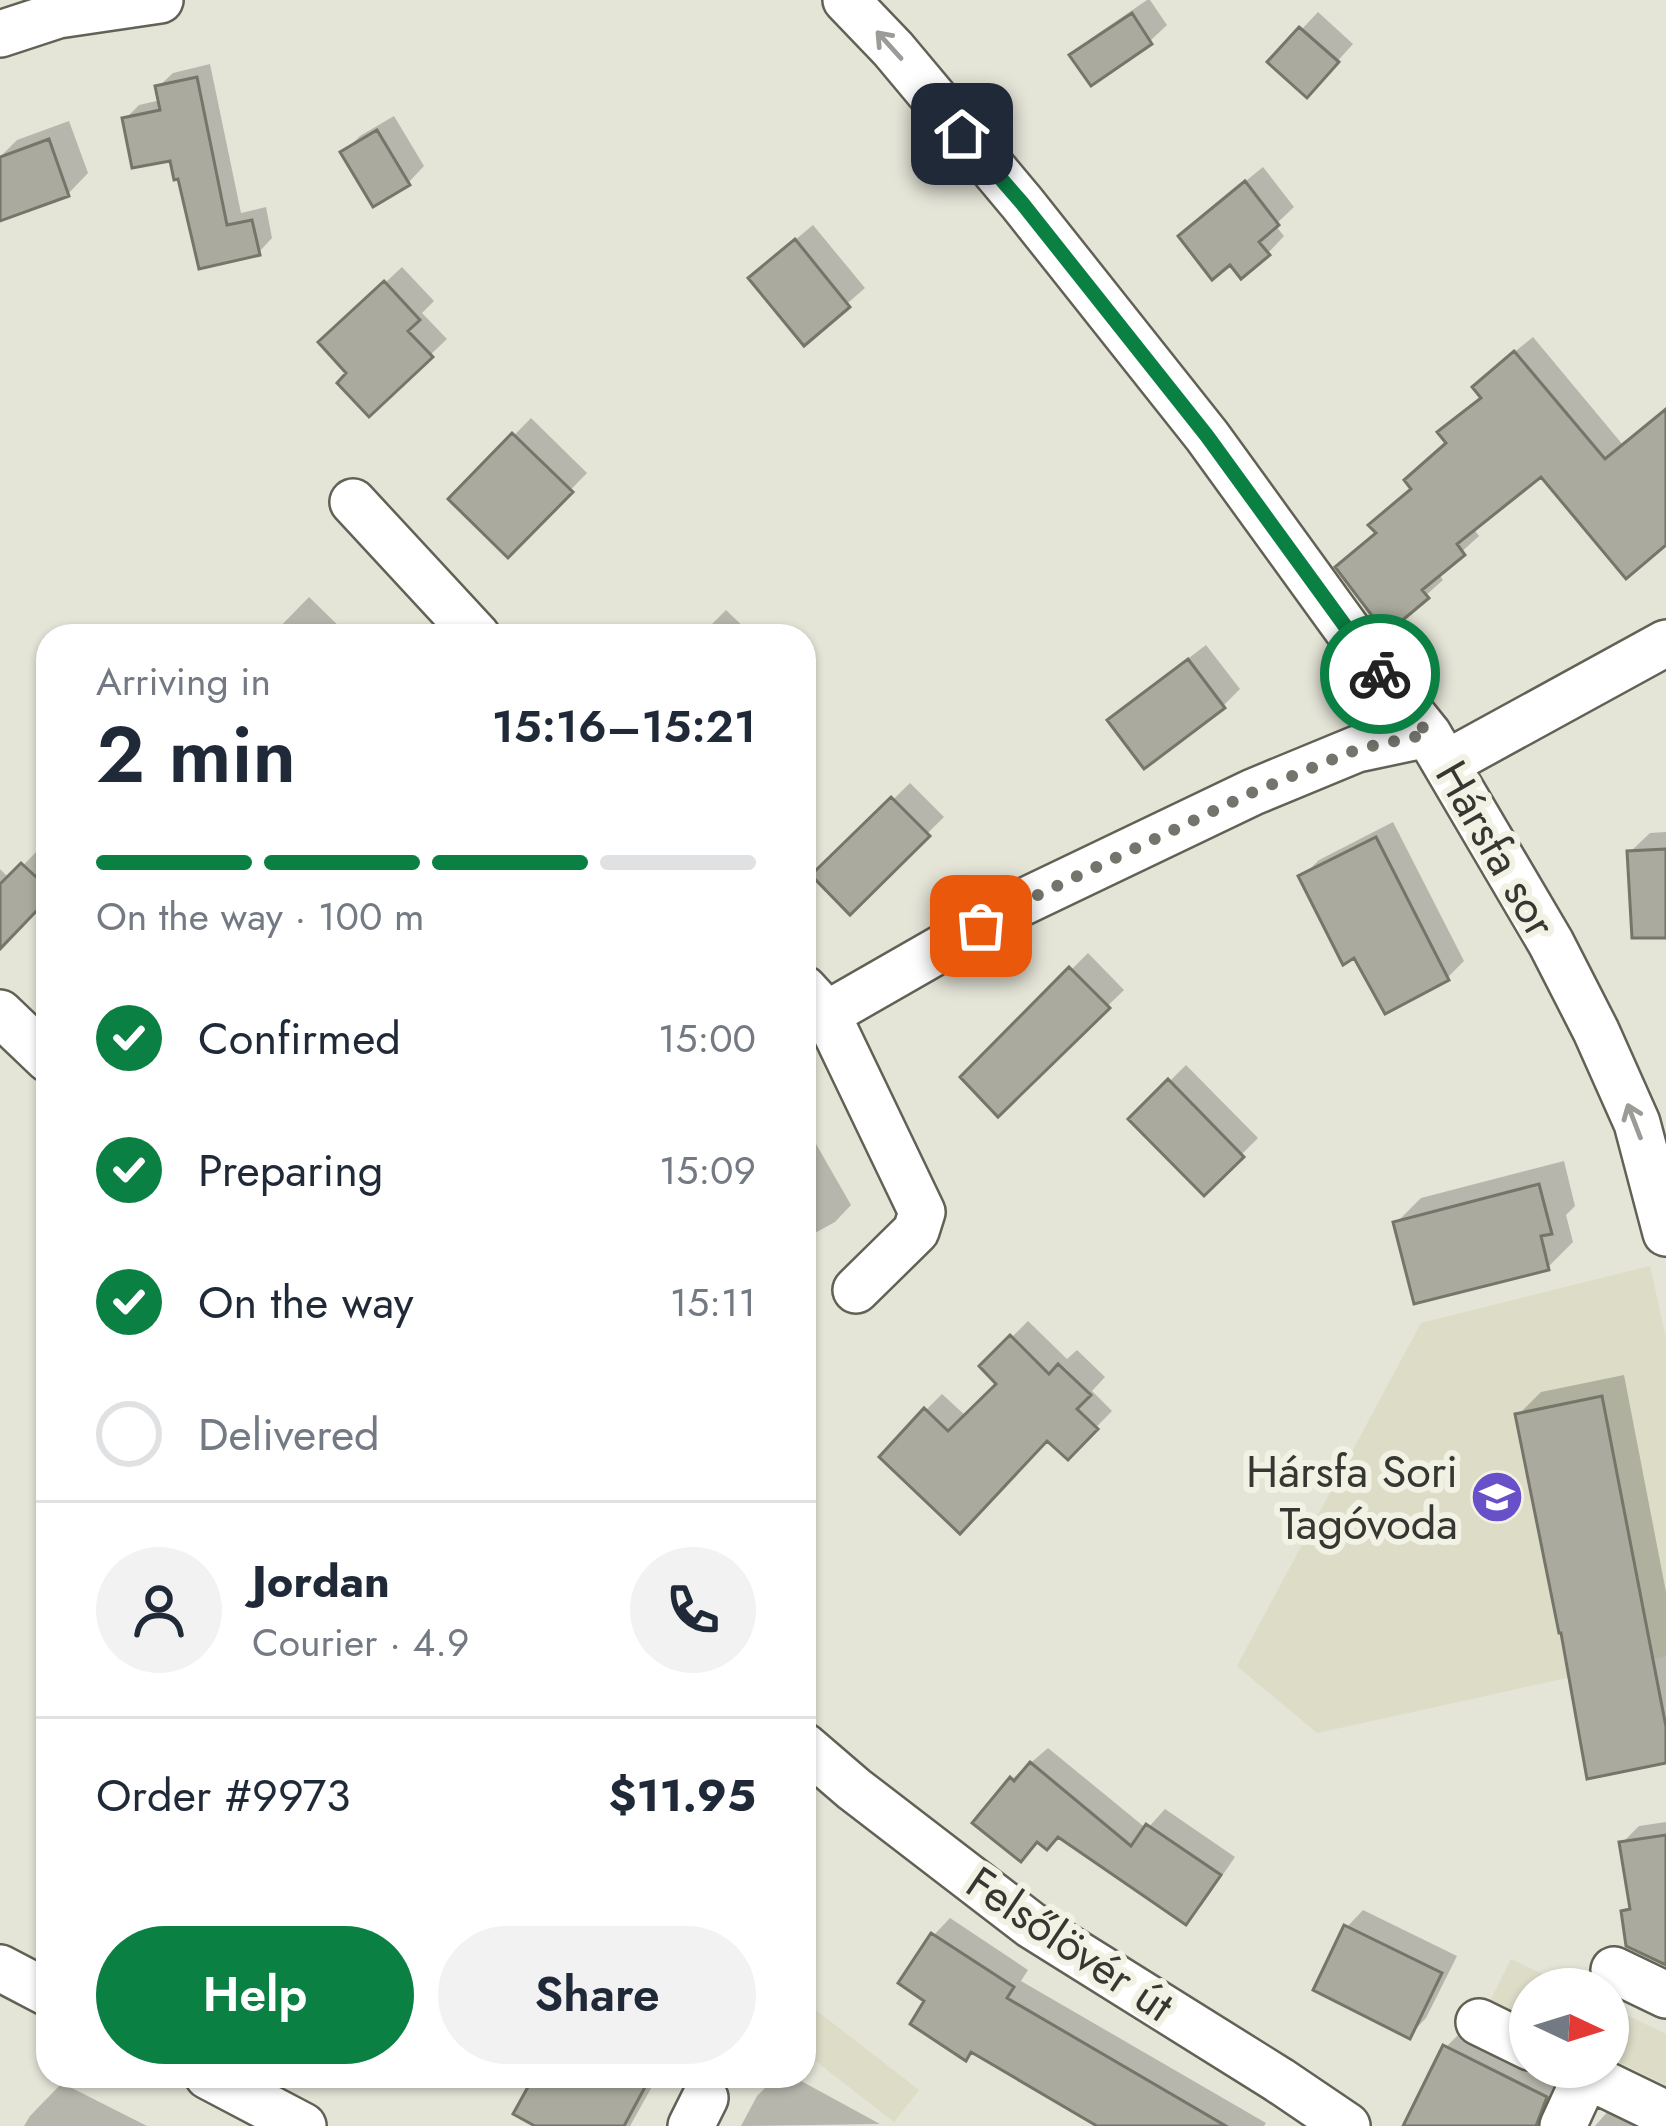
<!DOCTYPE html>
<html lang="en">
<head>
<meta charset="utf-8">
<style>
	:root { --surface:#fff; --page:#f2f2f3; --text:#1f2937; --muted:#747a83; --line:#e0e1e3; --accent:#0b8043 }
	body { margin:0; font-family:Jost,sans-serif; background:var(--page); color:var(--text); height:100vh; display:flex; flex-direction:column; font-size:45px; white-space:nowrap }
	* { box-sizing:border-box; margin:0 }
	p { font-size:39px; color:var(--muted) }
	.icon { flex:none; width:66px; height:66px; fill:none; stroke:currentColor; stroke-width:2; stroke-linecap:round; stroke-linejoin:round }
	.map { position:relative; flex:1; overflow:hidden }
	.drawer { position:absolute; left:36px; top:624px; width:780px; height:1464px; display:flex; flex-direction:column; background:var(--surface); border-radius:36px; box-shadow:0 3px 9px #0004 }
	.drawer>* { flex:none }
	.needle { width:78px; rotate:94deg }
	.buttons { position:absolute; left:1509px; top:1968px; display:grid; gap:24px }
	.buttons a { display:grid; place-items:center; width:120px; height:120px; border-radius:50%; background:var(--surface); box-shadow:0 3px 9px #0004; font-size:60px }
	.pin { position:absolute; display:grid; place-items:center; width:102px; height:102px; color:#fff; margin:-51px; border-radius:24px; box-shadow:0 6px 18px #0006 }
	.courier { position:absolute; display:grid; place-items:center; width:120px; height:120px; margin:-60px; border:9px solid #0b8043; border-radius:50%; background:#fff; color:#222; box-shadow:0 3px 15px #0007 }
	.headline em { font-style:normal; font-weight:600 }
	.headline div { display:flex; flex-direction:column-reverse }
	.headline { display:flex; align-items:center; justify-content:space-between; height:204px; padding:0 60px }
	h1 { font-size:78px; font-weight:600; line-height:90px }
	.bar { display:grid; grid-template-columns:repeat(4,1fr); gap:18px 12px; align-content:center; height:144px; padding:0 60px }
	.bar i { height:15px; border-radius:9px; background:var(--line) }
	.bar .active { background:var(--accent) }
	.bar p { grid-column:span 4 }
	.line { display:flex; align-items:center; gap:30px; padding:0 60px; border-top:3px solid var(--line) }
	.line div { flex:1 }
	.round { display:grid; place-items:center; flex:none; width:126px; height:126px; border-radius:63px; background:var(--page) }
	ol { padding:0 60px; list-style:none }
	li { display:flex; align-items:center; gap:36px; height:132px }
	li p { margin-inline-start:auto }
	li .icon { padding:12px; border-radius:50%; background:var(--accent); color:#fff; stroke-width:4 }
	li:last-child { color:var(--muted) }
	li i { width:66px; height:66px; border:6px solid var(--line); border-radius:50% }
	.action { display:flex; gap:24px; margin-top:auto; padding:24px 60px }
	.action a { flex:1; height:138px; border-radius:72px; background:var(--accent); color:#fff; font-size:48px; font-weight:600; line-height:138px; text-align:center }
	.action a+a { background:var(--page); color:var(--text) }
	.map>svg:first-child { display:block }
	.built { fill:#dcdcc7 }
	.shadow { fill:#0003 }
	.building { fill:#aaab9e; stroke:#757569; stroke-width:3 }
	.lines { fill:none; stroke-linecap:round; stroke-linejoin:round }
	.minor-casing { stroke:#616155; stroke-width:50 }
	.minor { stroke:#fff; stroke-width:45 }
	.oneway { stroke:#9b9b98 }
	.done { stroke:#74746c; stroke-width:12; stroke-dasharray:0 21.6 }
	.route { stroke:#0b8043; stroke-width:15 }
	.labels { text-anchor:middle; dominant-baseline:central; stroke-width:12; stroke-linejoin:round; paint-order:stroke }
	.street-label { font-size:45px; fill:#373732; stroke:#f1f2e4 }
	.poi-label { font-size:45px; fill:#373732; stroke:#f1f2e4; text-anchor:end }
</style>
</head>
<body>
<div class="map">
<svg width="1666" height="2126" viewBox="0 0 1666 2126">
	<rect width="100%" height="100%" fill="#e4e4d7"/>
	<path class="built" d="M 1650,1266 L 1666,1338 L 1666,1656 L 1317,1733 L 1237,1666 L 1421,1323 Z
		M 1511,1959 L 1573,1989 L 1530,1989 L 1530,2020 L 1490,2001 Z
		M 804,2001 L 919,2090 L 894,2122 L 804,2052 Z
		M 1608,2006 L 1666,2034 L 1666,2085 L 1608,2057 Z"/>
	<path class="shadow" d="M 1147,0 L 1150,0 L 1167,25 L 1150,41 L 1091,82 L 1073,56 L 1090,39 Z
		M 1318,12 L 1353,44 L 1323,77 L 1271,62 Z
		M 210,64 L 241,213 L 266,207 L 272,238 L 258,253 L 201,265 L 180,176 L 172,157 L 125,119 L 139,105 L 161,100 L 158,87 L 173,73 Z
		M 394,116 L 424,166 L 408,183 L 344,152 L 360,136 Z
		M 69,121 L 88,173 L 68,194 L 0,218 L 0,157 L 17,140 Z
		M 1263,167 L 1294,207 L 1275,225 L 1284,236 L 1268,253 L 1198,220 Z
		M 813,225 L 865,288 L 804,341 L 769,262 Z
		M 402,267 L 434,301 L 422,313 L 447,339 L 369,413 L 350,373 L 339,326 Z
		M 1533,337 L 1623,445 L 1666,409 L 1666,541 L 1542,472 L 1473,528 L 1479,536 L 1438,573 L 1443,580 L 1387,630 L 1378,532 L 1449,442 L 1458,416 L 1483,396 L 1492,370 Z
		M 531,418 L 587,473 L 508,554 L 452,499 Z
		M 309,597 L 349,636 L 271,636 Z
		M 726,610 L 753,636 L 700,636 Z
		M 1206,645 L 1240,689 L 1223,706 L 1111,720 L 1128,704 Z
		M 910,783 L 944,817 L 850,910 L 816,875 Z
		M 1393,822 L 1464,961 L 1448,977 L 1355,954 L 1302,877 L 1319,860 Z
		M 1666,832 L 1666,935 L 1630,852 L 1650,833 Z
		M 38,850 L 48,860 L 48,895 L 0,945 L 0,869 L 10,879 Z
		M 1088,953 L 1124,990 L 998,1113 L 964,1077 Z
		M 1186,1065 L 1258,1138 L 1204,1192 L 1132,1119 Z
		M 804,1123 L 851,1205 L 835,1222 L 804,1239 Z
		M 1564,1161 L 1575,1206 L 1566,1215 L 1573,1242 L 1548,1267 L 1396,1223 L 1421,1198 Z
		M 1028,1321 L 1067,1359 L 1077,1350 L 1105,1377 L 1092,1391 L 1112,1411 L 1068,1456 L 1048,1437 L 976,1513 L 926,1410 L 942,1394 L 967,1417 L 1000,1383 L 983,1366 Z
		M 1624,1375 L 1666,1592 L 1666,1760 L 1518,1415 L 1541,1392 Z
		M 1048,1748 L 1147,1829 L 1165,1809 L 1235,1857 L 1202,1905 L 1186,1921 L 1059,1834 L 1039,1839 L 977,1822 L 1012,1779 Z
		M 1666,1822 L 1666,1942 L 1624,1912 L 1632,1904 L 1622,1843 L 1639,1826 Z
		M 1363,1910 L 1457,1956 L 1426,2018 L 1410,2035 L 1347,1927 Z
		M 950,1918 L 1028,1970 L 1021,1981 L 1266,2123 L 1264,2126 L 1103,2126 L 928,2000 L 934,1935 Z
		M 1471,2022 L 1530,2067 L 1561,2067 L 1577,2126 L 1411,2126 L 1446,2047 Z
		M 501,2076 L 658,2076 L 630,2126 L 541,2126 L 529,2090 Z
		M 777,2076 L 792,2076 L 880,2124 L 741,2126 L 757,2096 Z
		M 62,2083 L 147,2126 L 24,2126 L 30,2116 Z
		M 1625,2092 L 1666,2126 L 1595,2126 Z"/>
	<path class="building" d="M 1132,13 L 1152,44 L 1091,86 L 1069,55 Z
		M 1299,27 L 1339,62 L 1307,98 L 1267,62 Z
		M 197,77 L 227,225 L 252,220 L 260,255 L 199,269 L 178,179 L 174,180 L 170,161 L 132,168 L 122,118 L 160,110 L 155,86 Z
		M 377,130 L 410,185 L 373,207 L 340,152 Z
		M 49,139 L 69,196 L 0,221 L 0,157 Z
		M 1245,181 L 1279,225 L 1259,242 L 1270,255 L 1241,279 L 1230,265 L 1212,280 L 1178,236 Z
		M 795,239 L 850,307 L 804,346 L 748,278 Z
		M 384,281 L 420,320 L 408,331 L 433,357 L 369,417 L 337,383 L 346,373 L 318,342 Z
		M 1514,351 L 1605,459 L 1666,409 L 1666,545 L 1626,579 L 1541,477 L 1457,544 L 1465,555 L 1422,590 L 1429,598 L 1386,634 L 1335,567 L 1376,533 L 1368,525 L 1411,489 L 1404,480 L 1446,443 L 1437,432 L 1481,398 L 1472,387 Z
		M 512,433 L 573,492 L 508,558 L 448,499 Z
		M 1188,659 L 1225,708 L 1144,769 L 1107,720 Z
		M 891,797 L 930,836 L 850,915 L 811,875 Z
		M 1376,837 L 1449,980 L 1385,1014 L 1354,958 L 1343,965 L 1298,876 Z
		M 1666,849 L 1666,938 L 1632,938 L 1627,851 Z
		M 21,863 L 48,888 L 48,899 L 0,949 L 0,884 Z
		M 1069,967 L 1110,1008 L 998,1117 L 960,1077 Z
		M 1168,1079 L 1244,1157 L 1204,1196 L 1128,1119 Z
		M 1539,1184 L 1552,1234 L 1541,1236 L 1549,1270 L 1414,1304 L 1393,1222 Z
		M 1010,1335 L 1049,1374 L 1058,1364 L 1091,1395 L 1077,1409 L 1098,1429 L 1068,1460 L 1047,1441 L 960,1534 L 879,1457 L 924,1408 L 948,1431 L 996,1384 L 979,1366 Z
		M 1602,1396 L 1666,1727 L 1666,1763 L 1587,1779 L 1561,1633 L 1559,1633 L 1515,1414 Z
		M 1030,1762 L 1131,1846 L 1146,1824 L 1221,1875 L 1186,1925 L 1058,1837 L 1047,1850 L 1037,1842 L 1021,1862 L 972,1823 L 1010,1777 L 1014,1781 Z
		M 1666,1835 L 1666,1965 L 1626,1946 L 1621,1911 L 1630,1909 L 1619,1842 Z
		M 1344,1925 L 1442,1973 L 1410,2039 L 1313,1990 Z
		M 931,1933 L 1014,1987 L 1007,1998 L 1226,2126 L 1097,2126 L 971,2052 L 966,2061 L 910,2024 L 924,2001 L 898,1983 Z
		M 1443,2045 L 1547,2097 L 1536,2126 L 1403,2126 Z
		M 534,2076 L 651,2076 L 624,2126 L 535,2126 L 513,2114 Z"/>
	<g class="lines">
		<g class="minor-casing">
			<path id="minor" d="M 846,0 L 893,49 L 1022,203 L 1207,436 L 1378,672 L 1428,734 L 1551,943 L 1596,1031 L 1637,1123 L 1666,1233
				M 0,34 L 58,15 L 160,0
				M 353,502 L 477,636
				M 1447,763 L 1666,643
				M 804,989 L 827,1014 L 922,1212 L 916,1231 L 856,1290
				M 0,1013 L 48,1059
				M 804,1024 L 827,1014 L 1019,904 L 1253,792 L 1357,749 L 1428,734
				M 804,1746 L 854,1789 L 1031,1925 L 1279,2080 L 1347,2126
				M 0,1968 L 48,1993
				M 1614,1970 L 1666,1995
				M 1479,2022 L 1530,2047
				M 1569,2067 L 1666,2114
				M 208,2076 L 303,2126
				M 691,2126 L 705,2098
				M 1563,2126 L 1586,2076"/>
		</g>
		<use href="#minor" class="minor"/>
	</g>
	<defs><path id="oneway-shaft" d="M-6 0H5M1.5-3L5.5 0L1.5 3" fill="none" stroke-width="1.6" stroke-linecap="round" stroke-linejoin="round" transform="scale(3)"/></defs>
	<g class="oneway">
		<use href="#oneway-shaft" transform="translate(889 45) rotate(-132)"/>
		<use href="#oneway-shaft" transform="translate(1634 1121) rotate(-111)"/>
	</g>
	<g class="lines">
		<path class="done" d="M 981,926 L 1019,904 L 1253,792 L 1358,749 L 1428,734 L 1380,674"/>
		<path class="route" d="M 962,134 L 1022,203 L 1207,436 L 1380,674"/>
	</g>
	<defs>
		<g id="school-disc" transform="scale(2.7)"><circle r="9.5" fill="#6850c9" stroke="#f1f2e4"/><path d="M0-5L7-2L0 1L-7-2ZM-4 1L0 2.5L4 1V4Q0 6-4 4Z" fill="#fff"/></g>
	</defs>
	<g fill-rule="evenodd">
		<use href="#school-disc" x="1497" y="1497"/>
	</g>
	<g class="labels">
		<g class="street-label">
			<text transform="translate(1496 849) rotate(60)">Hársfa sor</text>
			<text transform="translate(1070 1944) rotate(34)">Felsőlövér út</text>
		</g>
		<g class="poi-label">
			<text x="1458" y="1471">Hársfa Sori<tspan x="1458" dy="52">Tagóvoda</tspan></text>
		</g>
	</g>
</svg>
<div class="buttons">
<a><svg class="needle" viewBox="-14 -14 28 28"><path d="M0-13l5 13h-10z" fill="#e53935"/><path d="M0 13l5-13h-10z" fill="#747a83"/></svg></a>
</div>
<div class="pin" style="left:981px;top:926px;background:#ea580c"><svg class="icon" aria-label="bag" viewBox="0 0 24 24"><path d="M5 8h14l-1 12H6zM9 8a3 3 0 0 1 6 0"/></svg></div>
<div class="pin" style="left:962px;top:134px;background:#1f2937"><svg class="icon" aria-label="home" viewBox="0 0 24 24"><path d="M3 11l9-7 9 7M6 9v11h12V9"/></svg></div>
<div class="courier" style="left:1380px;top:674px"><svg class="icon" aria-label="bike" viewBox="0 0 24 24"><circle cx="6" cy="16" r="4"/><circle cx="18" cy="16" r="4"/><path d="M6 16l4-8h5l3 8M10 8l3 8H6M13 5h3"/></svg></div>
<section class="drawer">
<div class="headline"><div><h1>2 min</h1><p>Arriving in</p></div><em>15:16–15:21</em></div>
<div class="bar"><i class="active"></i><i class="active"></i><i class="active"></i><i></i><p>On the way · 100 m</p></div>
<ol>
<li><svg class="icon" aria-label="check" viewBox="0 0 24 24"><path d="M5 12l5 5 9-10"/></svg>Confirmed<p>15:00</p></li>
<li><svg class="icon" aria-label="check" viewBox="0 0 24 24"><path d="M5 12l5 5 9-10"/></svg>Preparing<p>15:09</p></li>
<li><svg class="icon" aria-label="check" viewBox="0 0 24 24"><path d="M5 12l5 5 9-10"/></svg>On the way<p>15:11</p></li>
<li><i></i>Delivered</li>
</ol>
<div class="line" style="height:216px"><a class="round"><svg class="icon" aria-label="person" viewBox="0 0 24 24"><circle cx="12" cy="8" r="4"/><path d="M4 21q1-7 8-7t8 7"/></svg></a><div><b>Jordan</b><p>Courier · 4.9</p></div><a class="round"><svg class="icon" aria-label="phone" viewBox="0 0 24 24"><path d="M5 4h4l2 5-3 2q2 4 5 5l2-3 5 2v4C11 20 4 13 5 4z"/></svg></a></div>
<div class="line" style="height:156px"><div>Order #9973</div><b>$11.95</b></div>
<div class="action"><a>Help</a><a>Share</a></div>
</section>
</div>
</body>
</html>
